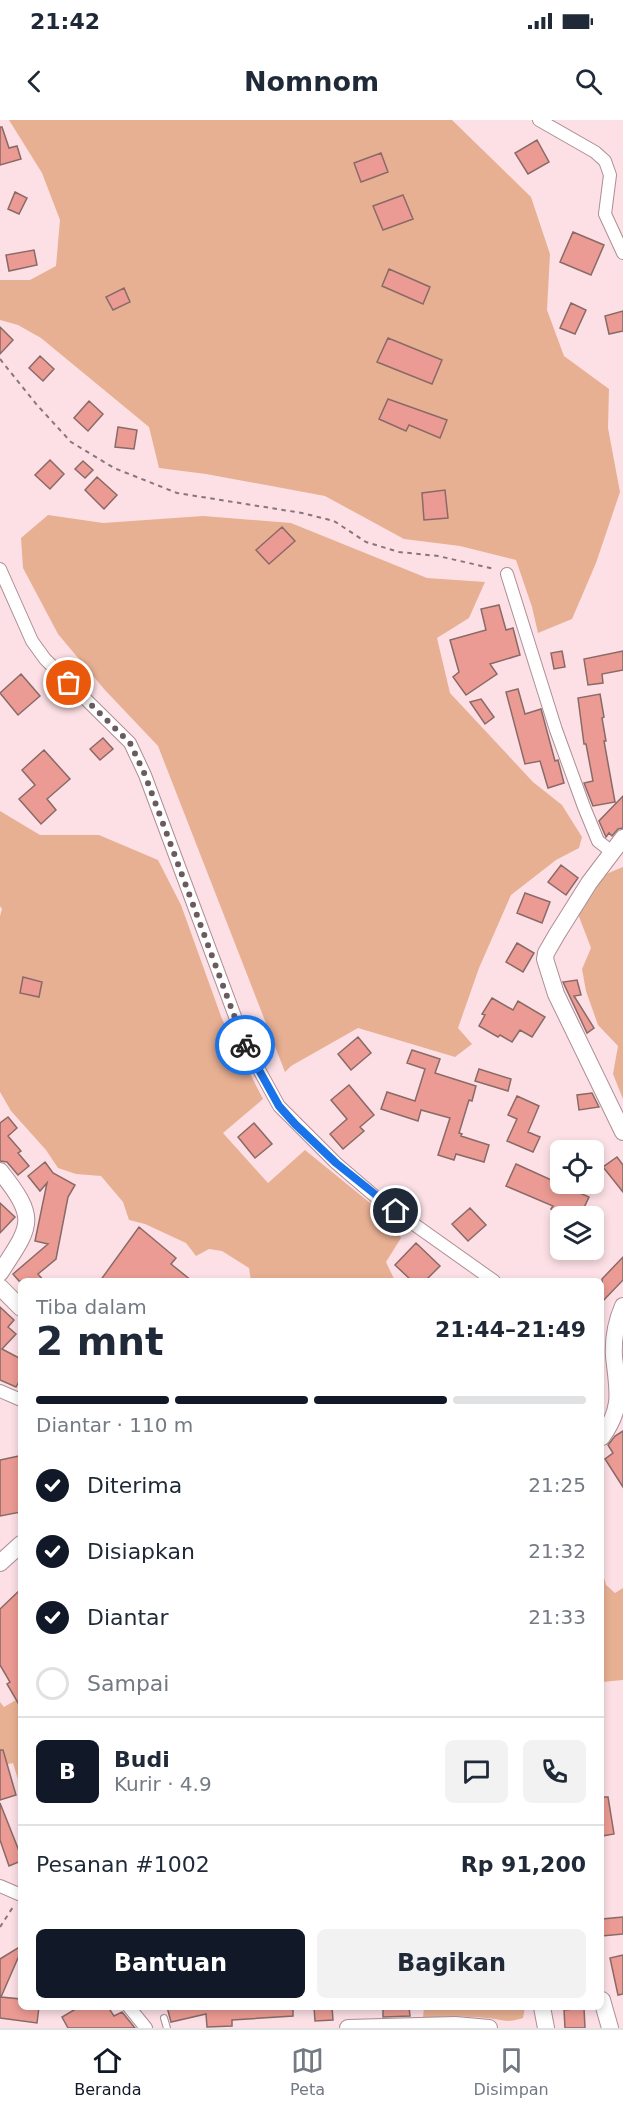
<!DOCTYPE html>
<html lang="id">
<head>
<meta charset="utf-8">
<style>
	:root { --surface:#fff; --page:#f2f2f3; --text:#1f2937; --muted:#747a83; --line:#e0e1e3; --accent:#111827 }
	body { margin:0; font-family:"DejaVu Sans",sans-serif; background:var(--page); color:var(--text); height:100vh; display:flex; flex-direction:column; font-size:22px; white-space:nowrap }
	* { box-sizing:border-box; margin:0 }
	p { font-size:20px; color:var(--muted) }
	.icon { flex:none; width:33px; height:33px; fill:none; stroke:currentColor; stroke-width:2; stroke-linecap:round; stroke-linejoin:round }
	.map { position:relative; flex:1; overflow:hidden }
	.sheet { position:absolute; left:18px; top:1158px; width:586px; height:732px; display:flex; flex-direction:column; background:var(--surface); border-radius:9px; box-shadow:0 3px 9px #0003 }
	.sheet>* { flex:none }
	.fabs { position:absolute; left:550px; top:1020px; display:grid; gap:12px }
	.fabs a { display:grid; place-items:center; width:54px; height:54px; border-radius:9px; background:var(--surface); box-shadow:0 3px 9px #0003; font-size:30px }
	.pin { position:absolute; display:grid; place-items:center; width:51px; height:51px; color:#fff; margin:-26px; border:3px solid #fff; border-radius:50%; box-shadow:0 2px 6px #0007 }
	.courier { position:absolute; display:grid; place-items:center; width:60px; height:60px; margin:-30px; border:4px solid #1a73e8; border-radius:50%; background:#fff; color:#222; box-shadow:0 2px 8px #0007 }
	.headline em { font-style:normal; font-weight:600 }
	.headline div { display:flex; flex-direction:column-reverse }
	.headline { display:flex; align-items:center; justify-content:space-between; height:102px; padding:0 18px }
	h1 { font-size:39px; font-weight:600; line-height:45px }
	.bar { display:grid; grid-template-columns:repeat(4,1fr); gap:9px 6px; align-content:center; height:72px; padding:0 18px }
	.bar i { height:8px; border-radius:4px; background:var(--line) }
	.bar .current { background:var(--accent) }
	.bar p { grid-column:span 4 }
	.line { display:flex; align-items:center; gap:15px; padding:0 18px; border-top:2px solid var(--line) }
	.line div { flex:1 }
	.round { display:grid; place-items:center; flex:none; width:63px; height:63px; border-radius:9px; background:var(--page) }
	ol { padding:0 18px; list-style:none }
	li { display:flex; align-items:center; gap:18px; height:66px }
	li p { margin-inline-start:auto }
	li .icon { padding:6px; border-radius:50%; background:var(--accent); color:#fff; stroke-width:4 }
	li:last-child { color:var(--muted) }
	li i { width:33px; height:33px; border:3px solid var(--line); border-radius:50% }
	.button { display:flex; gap:12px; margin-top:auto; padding:12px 18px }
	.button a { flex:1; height:69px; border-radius:9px; background:var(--accent); color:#fff; font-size:24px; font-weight:600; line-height:69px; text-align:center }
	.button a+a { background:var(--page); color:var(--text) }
	.status { display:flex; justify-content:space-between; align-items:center; height:42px; padding:0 30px; background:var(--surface); direction:ltr }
	.status svg { height:16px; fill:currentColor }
	header { display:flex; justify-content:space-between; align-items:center; height:78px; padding:0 18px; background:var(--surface); font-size:27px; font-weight:600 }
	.dock { display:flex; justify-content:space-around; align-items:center; height:84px; border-top:2px solid var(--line); background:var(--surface); font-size:16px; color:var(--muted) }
	.dock a { display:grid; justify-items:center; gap:3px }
	.dock .current { color:var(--accent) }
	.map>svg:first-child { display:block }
	.green { fill:#e8b093 }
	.building { fill:#eb9b93; stroke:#896a66; stroke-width:1.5 }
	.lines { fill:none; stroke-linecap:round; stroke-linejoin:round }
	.service-casing { stroke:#ae8e95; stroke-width:8 }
	.minor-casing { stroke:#ae8e95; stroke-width:14 }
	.secondary-casing { stroke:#ae8e95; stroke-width:18 }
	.path { stroke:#89767a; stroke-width:2; stroke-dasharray:4.5 4.5; stroke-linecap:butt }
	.service { stroke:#fff; stroke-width:6 }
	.minor { stroke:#fff; stroke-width:12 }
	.secondary { stroke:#fff; stroke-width:16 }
	.done { stroke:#6b5a5e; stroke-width:6; stroke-dasharray:0 10.8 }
	.route { stroke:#1a73e8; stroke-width:8 }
</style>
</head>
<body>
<div class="status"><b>21:42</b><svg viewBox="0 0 49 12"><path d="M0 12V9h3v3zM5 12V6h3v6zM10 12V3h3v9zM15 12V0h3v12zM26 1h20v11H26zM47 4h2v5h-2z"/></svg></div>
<header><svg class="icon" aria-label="back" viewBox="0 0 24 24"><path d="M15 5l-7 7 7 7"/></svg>Nomnom<svg class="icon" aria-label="search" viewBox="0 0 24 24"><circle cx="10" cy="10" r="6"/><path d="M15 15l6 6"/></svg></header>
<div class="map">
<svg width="623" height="1908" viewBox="0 0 623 1908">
	<rect width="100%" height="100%" fill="#fce0e6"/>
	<path class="green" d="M 9,0 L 452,0 L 531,77 L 550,134 L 547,190 L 564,236 L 609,269 L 608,308 L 620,372 L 596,443 L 572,499 L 538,513 L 532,487 L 516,440 L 460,426 L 404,419 L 325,376 L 206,354 L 159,348 L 149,307 L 41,218 L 18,205 L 0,200 L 0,160 L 30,160 L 56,146 L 60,100 L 42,53 Z
		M 48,395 L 103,403 L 203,396 L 291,403 L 427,458 L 485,462 L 469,498 L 437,518 L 450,573 L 533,662 L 562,685 L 582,717 L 579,728 L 556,740 L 511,775 L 479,848 L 458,908 L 472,924 L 455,937 L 358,908 L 291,946 L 285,952 L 158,626 L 104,569 L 58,514 L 23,448 L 21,418 Z
		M 0,691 L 40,715 L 99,715 L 158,740 L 181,785 L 222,899 L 263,979 L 223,1013 L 268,1063 L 305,1030 L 396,1104 L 401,1118 L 386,1142 L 395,1161 L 251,1161 L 249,1148 L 222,1131 L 209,1129 L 196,1136 L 186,1123 L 145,1104 L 129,1100 L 123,1082 L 101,1056 L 76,1054 L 58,1048 L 46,1030 L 11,991 L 0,972 L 0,796 L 2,789 L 0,786 Z
		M 623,747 L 623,979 L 613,954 L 618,926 L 598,905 L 586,871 L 582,849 L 591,828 L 578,794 L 606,754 Z
		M 602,1450 L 606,1465 L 615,1473 L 623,1468 L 623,1560 L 602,1562 Z
		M 21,1577 L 21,1669 L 13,1643 L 0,1646 L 0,1582 L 4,1587 Z
		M 424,1887 L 525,1887 L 523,1898 C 504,1904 504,1899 486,1898 C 464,1896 444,1896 423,1898 Z"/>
	<path class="building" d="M 0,7 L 2,7 L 9,28 L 17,26 L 21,39 L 0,45 Z
		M 537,20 L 549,42 L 528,54 L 515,33 Z
		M 381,33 L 388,52 L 361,62 L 354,43 Z
		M 15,72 L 27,78 L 19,94 L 8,89 Z
		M 403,75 L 413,99 L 383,110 L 373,86 Z
		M 573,112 L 604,125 L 591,155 L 560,142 Z
		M 34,130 L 37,145 L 9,151 L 6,135 Z
		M 389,149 L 430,167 L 423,184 L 382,166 Z
		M 124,168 L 130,182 L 113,190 L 106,177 Z
		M 571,183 L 586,190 L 575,214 L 560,208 Z
		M 623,191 L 623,211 L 609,214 L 605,196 Z
		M 0,207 L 13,220 L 0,234 Z
		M 388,218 L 442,240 L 432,264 L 377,242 Z
		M 40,236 L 54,249 L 43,261 L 29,248 Z
		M 388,279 L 447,300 L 440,318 L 409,305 L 406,311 L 379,299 Z
		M 89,281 L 103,294 L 88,311 L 74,298 Z
		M 118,307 L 137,310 L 134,329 L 115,327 Z
		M 50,340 L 64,354 L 50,369 L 35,355 Z
		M 83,341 L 93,350 L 85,358 L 75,349 Z
		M 97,357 L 117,375 L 104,389 L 85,370 Z
		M 445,370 L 448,398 L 424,400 L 422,373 Z
		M 282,407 L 295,421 L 269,444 L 256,430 Z
		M 499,485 L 506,510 L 513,508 L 520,535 L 490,544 L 497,554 L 466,575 L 453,557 L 459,552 L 450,520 L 486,510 L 481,489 Z
		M 562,531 L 565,547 L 554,549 L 551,533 Z
		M 623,531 L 623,550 L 602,554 L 603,563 L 588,565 L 584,539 Z
		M 21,554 L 40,576 L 18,595 L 0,573 Z
		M 518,569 L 525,594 L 541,589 L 555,641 L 558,640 L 564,663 L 548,668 L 540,641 L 525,644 L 506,572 Z
		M 600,574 L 604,597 L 602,598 L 606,621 L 604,621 L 615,682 L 593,686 L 584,663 L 593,661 L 586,624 L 584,624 L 578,578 Z
		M 481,579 L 494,597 L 485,604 L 470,582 Z
		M 103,618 L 113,629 L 100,640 L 90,629 Z
		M 44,630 L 70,659 L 47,679 L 56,690 L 41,704 L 19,679 L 35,665 L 22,650 Z
		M 623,676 L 623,708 L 618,709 L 612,716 L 609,713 L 606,717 L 599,701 Z
		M 561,745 L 578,758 L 566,775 L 548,762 Z
		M 525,773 L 550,782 L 542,803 L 517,793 Z
		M 517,823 L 534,833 L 523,852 L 506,842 Z
		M 23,857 L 42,862 L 39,877 L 20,873 Z
		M 577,860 L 581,875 L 574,876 L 594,908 L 587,913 L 563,862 Z
		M 492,878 L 513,890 L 518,881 L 545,897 L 532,917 L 520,910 L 512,922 L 500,915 L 498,917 L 479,906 L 485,895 L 482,894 Z
		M 358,917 L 371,933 L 351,950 L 338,934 Z
		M 412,930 L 440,939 L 435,953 L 476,966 L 472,981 L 469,980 L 459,1013 L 462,1014 L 461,1016 L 489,1025 L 484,1042 L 456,1034 L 454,1040 L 438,1035 L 450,998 L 421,990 L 418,1001 L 381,989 L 387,972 L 415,981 L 425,949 L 407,943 Z
		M 479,949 L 511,959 L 508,971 L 475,961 Z
		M 349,965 L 374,995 L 360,1007 L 364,1011 L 343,1029 L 330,1014 L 347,999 L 331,980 Z
		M 592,973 L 599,987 L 579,990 L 577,975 Z
		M 517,976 L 539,986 L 528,1012 L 540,1017 L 533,1032 L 507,1021 L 517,999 L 508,995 Z
		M 8,997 L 17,1008 L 8,1016 L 21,1031 L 18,1033 L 29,1046 L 18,1055 L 7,1042 L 0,1041 L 0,1003 Z
		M 254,1003 L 272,1024 L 255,1038 L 238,1017 Z
		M 617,1037 L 623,1045 L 623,1072 L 603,1047 Z
		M 45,1042 L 53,1053 L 75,1065 L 68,1077 L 56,1139 L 38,1154 L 44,1161 L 19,1161 L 13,1154 L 48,1124 L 35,1121 L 47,1063 L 40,1071 L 28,1056 Z
		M 516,1044 L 589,1077 L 580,1096 L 569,1096 L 551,1089 L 553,1086 L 506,1066 Z
		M 0,1083 L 15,1097 L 0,1113 Z
		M 470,1088 L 486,1105 L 468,1121 L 452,1104 Z
		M 139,1107 L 176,1138 L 171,1144 L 192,1161 L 100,1161 Z
		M 416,1123 L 440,1146 L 425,1161 L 412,1161 L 395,1145 Z
		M 623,1137 L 623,1160 L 602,1182 L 602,1159 Z
		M 0,1187 L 14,1200 L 8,1207 L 16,1214 L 2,1229 L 21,1239 L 21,1258 L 16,1267 L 0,1260 Z
		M 623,1311 L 623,1367 L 605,1339 L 613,1333 L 608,1325 L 615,1316 Z
		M 19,1336 L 21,1392 L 0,1396 L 0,1340 Z
		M 21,1469 L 21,1588 L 7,1564 L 10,1562 L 0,1545 L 0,1489 Z
		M 0,1630 L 3,1630 L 16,1675 L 0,1680 Z
		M 602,1677 L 608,1677 L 614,1714 L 602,1716 Z
		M 0,1683 L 21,1736 L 21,1741 L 9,1746 L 0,1720 Z
		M 623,1797 L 623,1814 L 602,1816 L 602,1799 Z
		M 21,1826 L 21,1831 L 1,1877 L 21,1879 L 21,1887 L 39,1887 L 37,1903 L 0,1898 L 0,1839 Z
		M 623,1835 L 623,1874 L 618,1875 L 610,1838 Z
		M 79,1887 L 108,1887 L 114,1896 L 122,1892 L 135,1908 L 68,1908 L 62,1897 Z
		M 167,1887 L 293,1887 L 293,1896 L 232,1900 L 232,1906 L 207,1907 L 206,1894 L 171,1902 Z
		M 314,1887 L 332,1887 L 333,1900 L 315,1901 Z
		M 383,1887 L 409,1887 L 410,1896 L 383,1897 Z
		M 584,1888 L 585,1908 L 565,1908 L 564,1890 Z"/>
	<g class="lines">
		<g class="service-casing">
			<path id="service" d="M 164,1898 L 167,1908"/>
		</g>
		<g class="minor-casing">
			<path id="minor" d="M 539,0 L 595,32 L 605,41 L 610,55 L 605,94 L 623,133
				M 0,449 L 32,521 L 45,539 L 130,623 L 145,655 L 246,926 L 279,986 L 336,1043 L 377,1078 L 494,1161
				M 507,454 L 556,610 L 584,687 L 598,721 L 612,732
				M 0,1271 L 21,1280
				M 0,1766 L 21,1775
				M 129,1887 L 146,1908"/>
		</g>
		<g class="secondary-casing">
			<path id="secondary" d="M 623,718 L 589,763 L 557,814 L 546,833 L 545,839 L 556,874 L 623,1012
				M 0,1051 C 39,1100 31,1105 0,1153
				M 0,1167 L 21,1188
				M 602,1317 C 623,1287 618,1272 614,1237 C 613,1220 616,1202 623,1186
				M 0,1443 L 21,1424
				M 602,1880 L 610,1908
				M 542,1887 L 546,1908
				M 348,1908 L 455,1905 L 489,1908"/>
		</g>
		<path class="path" d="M 0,239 L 37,285 L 71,322 L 114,348 L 177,373 L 302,393 L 334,401 L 366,422 L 399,432 L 438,436 L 495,449
			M 0,1807 L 13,1787"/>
		<use href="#service" class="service"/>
		<use href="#minor" class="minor"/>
		<use href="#secondary" class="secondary"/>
	</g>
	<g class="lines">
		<path class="done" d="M 69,563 L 130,623 L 145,655 L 245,925"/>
		<path class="route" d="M 245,925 L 279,986 L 295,1004 L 336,1043 L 396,1091"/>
	</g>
</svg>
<div class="fabs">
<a><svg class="icon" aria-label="locate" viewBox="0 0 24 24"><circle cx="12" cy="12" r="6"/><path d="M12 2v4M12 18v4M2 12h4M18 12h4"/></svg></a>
<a><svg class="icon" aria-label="layers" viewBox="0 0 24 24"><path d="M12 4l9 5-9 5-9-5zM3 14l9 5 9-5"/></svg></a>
</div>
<div class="pin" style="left:69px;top:563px;background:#ea580c"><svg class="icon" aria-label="bag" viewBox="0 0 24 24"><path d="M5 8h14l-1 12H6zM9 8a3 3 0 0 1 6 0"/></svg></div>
<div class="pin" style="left:396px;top:1091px;background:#1f2937"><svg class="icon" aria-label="home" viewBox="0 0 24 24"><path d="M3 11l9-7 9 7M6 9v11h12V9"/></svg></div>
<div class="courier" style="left:245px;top:925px"><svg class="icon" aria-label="bike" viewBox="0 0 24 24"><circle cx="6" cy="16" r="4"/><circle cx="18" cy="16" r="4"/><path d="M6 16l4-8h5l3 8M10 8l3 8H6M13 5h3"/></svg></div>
<section class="sheet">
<div class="headline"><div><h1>2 mnt</h1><p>Tiba dalam</p></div><em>21:44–21:49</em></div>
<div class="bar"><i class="current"></i><i class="current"></i><i class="current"></i><i></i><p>Diantar · 110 m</p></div>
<ol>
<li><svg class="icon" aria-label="check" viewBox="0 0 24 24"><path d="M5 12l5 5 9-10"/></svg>Diterima<p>21:25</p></li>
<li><svg class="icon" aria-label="check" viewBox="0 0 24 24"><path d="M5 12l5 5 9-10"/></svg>Disiapkan<p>21:32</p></li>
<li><svg class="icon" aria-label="check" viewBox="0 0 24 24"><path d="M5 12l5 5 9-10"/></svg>Diantar<p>21:33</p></li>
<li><i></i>Sampai</li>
</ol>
<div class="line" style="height:108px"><b class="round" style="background:var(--accent);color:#fff">B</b><div><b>Budi</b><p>Kurir · 4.9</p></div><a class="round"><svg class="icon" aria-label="chat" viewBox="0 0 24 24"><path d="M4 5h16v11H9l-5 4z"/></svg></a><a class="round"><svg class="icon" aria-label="phone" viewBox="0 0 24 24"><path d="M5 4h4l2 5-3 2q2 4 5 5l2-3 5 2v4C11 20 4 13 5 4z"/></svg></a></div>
<div class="line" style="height:78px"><div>Pesanan #1002</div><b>Rp 91,200</b></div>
<div class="button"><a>Bantuan</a><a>Bagikan</a></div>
</section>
</div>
<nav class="dock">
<a class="current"><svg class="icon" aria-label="home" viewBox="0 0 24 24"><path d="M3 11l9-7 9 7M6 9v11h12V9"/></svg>Beranda</a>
<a><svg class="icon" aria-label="map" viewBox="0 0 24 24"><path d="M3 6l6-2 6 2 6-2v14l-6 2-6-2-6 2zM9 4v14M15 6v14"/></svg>Peta</a>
<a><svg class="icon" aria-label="saved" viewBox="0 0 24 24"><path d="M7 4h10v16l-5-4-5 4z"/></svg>Disimpan</a>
</nav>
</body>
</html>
